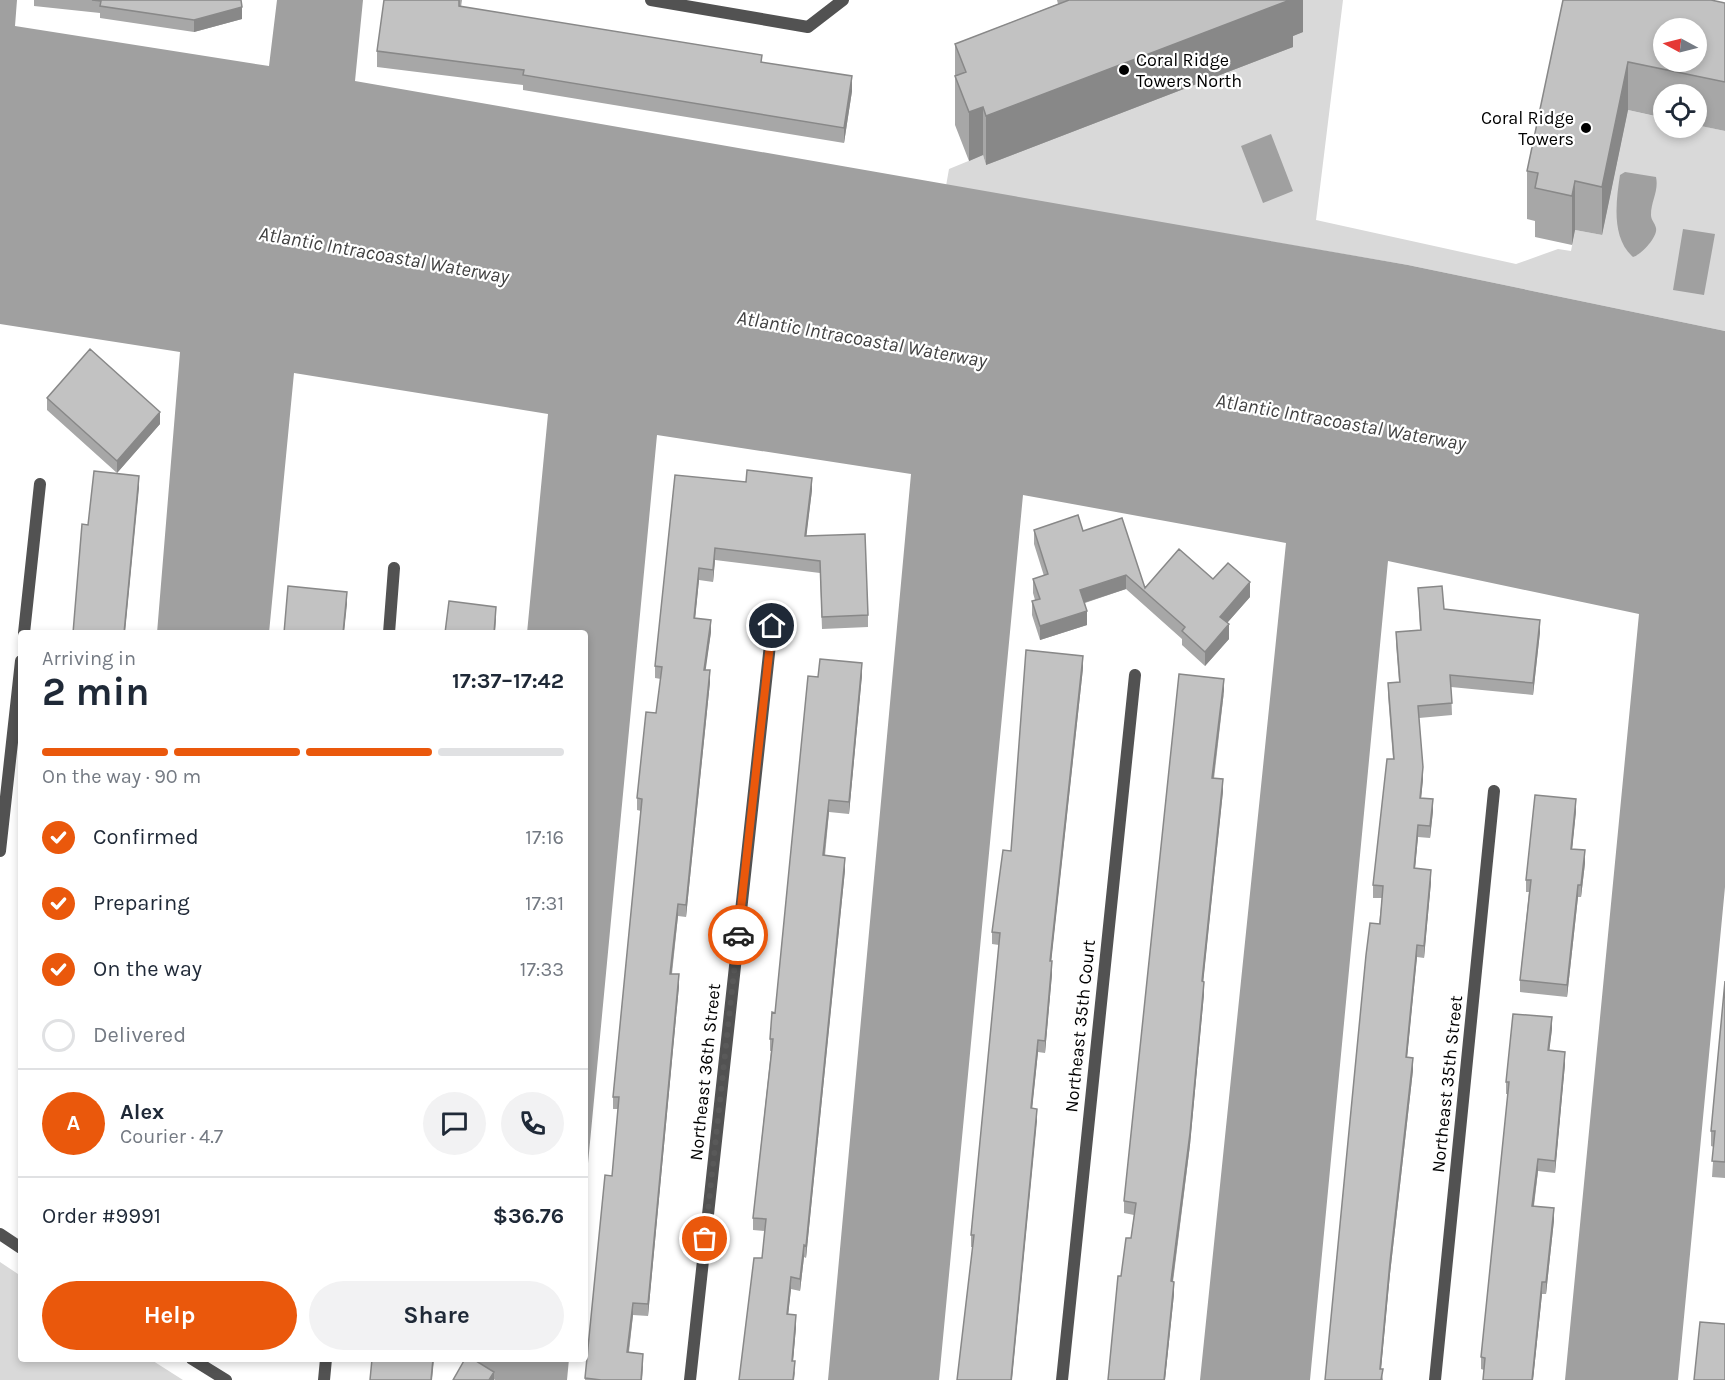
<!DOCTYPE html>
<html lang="en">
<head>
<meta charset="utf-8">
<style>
	:root { --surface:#fff; --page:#f2f2f3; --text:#1f2937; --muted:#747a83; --line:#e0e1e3; --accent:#ea580c }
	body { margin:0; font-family:Karla,sans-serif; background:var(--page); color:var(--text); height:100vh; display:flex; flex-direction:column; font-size:22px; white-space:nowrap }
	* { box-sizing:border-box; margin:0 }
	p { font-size:20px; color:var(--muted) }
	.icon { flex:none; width:33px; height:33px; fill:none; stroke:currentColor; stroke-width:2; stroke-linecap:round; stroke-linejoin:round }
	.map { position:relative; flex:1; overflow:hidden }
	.details { position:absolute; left:18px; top:630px; width:570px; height:732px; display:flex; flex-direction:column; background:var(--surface); border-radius:6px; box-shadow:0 3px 9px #0003 }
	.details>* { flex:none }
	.needle { width:39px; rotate:277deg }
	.fabs { position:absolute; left:1653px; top:18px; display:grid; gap:12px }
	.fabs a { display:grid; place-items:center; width:54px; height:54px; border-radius:50%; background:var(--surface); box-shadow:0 3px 9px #0003; font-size:30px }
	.pin { position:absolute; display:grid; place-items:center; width:51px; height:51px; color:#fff; margin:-26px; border:3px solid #fff; border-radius:50%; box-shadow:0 2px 6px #0007 }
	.courier { position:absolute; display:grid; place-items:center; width:60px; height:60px; margin:-30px; border:4px solid #ea580c; border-radius:50%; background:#fff; color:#222; box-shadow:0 2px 8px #0007 }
	.overview em { font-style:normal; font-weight:700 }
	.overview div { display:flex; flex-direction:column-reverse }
	.overview { display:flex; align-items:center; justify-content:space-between; height:102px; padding:0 24px }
	h1 { font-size:39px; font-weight:700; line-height:45px }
	.bar { display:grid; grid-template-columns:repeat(4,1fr); gap:9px 6px; align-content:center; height:72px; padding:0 24px }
	.bar i { height:8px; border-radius:4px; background:var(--line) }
	.bar .on { background:var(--accent) }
	.bar p { grid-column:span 4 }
	.line { display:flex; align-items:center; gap:15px; padding:0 24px; border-top:2px solid var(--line) }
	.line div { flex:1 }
	.round { display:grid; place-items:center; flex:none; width:63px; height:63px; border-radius:32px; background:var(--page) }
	ol { padding:0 24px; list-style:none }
	li { display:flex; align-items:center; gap:18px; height:66px }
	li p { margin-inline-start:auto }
	li .icon { padding:6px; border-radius:50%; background:var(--accent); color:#fff; stroke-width:4 }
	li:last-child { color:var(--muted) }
	li i { width:33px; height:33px; border:3px solid var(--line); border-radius:50% }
	.cta { display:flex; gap:12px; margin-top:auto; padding:12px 24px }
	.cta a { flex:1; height:69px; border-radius:36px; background:var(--accent); color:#fff; font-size:24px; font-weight:700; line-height:69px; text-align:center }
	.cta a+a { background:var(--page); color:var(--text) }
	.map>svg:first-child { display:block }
	.green { fill:#d9d9d9 }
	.water { fill:#a0a0a0 }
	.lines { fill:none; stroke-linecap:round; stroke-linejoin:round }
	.minor { stroke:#525252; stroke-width:12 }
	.tertiary { stroke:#525252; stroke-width:12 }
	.wall { fill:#a7a7a7 }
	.shaded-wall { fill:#888 }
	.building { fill:#c2c2c2; stroke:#888; stroke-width:1.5; fill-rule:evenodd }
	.done { stroke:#595959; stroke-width:6; stroke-dasharray:0 10.8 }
	.route { stroke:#ea580c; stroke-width:8 }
	.poi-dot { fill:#000; stroke:#fff; stroke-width:2 }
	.labels { text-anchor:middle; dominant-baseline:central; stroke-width:4.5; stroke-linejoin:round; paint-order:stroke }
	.poi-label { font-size:18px; fill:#000; stroke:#fff; text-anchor:start }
	.street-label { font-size:18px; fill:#000; stroke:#fff }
	.water-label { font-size:20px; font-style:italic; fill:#414141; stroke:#fff }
</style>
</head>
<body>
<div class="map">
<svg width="1725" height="1380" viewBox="0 0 1725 1380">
	<rect width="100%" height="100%" fill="#fff"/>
	<path class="green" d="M 1299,0 L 1343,0 L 1316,220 L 1516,264 L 1558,249 L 1571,251 L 1575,230 L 1602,235 L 1628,110 L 1663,118 L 1664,128 L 1696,128 L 1697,125 L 1725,131 L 1725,331 L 1408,265 L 946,186 L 949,169 L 983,155 L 986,165 L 1289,37 Z
		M 0,1262 L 21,1276 L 21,1359 L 150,1359 L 183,1380 L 0,1380 Z"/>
	<path class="water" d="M 0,0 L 17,0 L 15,26 L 269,66 L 277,0 L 363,0 L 355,81 L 1408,265 L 1725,331 L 1725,887 L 1678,1380 L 1565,1380 L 1639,614 L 1388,561 L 1310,1380 L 1200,1380 L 1286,543 L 1023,495 L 939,1380 L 828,1380 L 911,474 L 657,435 L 585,1195 L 585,633 L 527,633 L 548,414 L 294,373 L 269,633 L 157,633 L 180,352 L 0,324 Z
		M 1271,134 L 1293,191 L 1263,203 L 1241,146 Z
		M 1625,172 L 1656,177 C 1659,191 1651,201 1651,215 C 1651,220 1655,223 1656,228 C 1658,237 1641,255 1633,257 C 1611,238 1616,201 1620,175 Z
		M 1683,229 L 1715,234 L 1704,295 L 1673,290 Z
		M 469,1359 L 569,1359 L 567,1380 L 495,1380 Z"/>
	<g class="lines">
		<path class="minor" d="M 651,0 L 808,27 L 843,0
			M 24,633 L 40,484
			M 389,633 L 394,568
			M 0,851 L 21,661
			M 324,1380 L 326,1359
			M 690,1380 L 772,626
			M 1062,1380 L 1135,675
			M 1435,1380 L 1494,791"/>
		<path class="tertiary" d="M 0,1234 L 21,1248
			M 192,1359 L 226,1380"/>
	</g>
	<path class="wall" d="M 34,0 L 241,0 L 242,19 L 194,32 L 100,18 L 100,13 L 34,6 Z
		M 384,0 L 462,0 L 461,7 L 762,62 L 852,91 L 844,143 L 523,90 L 523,85 L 377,67 L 377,51 Z
		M 1057,0 L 1303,0 L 1303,32 L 1293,36 L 1293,47 L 986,165 L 983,155 L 969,161 L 955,125 L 955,44 L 1058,4 Z
		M 1563,0 L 1725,3 L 1725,131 L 1696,125 L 1696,94 L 1664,94 L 1664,118 L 1628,110 L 1602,235 L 1575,230 L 1572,245 L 1535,237 L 1535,221 L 1527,219 L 1527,171 Z
		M 47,398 L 160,424 L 117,473 L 47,410 Z
		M 675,475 L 812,490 L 806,536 L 868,615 L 868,627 L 822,629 L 820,573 L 715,560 L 713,582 L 699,580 L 695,618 L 711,632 L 705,670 L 710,682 L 686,917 L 678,916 L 672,974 L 679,986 L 648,1316 L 633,1315 L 629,1352 L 643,1366 L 642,1380 L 585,1380 L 605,1175 L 612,1176 L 618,1109 L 613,1109 L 613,1097 L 641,811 L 637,810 L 637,798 L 656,713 L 661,679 L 655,678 L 655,666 Z
		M 1034,530 L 1083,531 L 1145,588 L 1213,579 L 1250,597 L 1227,623 L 1229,639 L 1205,666 L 1182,645 L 1182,639 L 1126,589 L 1085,603 L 1087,625 L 1040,640 L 1032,615 L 1032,601 L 1035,600 L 1033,593 L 1033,579 L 1044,576 L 1034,544 Z
		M 1418,588 L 1444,609 L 1540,632 L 1533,695 L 1451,687 L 1452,715 L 1419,718 L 1423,779 L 1421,798 L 1433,811 L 1430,838 L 1418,837 L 1415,868 L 1431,882 L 1424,958 L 1417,957 L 1407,1057 L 1413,1070 L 1390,1274 L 1381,1369 L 1383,1380 L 1325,1380 L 1382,898 L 1373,898 L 1373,885 L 1393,759 L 1388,695 L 1388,683 L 1399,682 L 1396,644 L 1396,632 L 1420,630 Z
		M 1083,668 L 1051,961 L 1052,974 L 1045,1053 L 1038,1052 L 1032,1108 L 1037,1121 L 973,1247 L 971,1247 L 971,1235 L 999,945 L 992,944 L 992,932 L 1011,851 Z
		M 862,675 L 849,814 L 829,812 L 825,856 L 845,870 L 806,1258 L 804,1257 L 800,1291 L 791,1289 L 788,1314 L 796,1327 L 793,1361 L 795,1373 L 794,1380 L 739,1380 L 762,1258 L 765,1231 L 753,1230 L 753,1218 L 771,1051 L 770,1051 L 770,1039 L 775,1013 L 818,677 Z
		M 1224,691 L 1214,779 L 1223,791 L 1203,982 L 1204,994 L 1190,1145 L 1173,1282 L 1174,1294 L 1165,1380 L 1108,1380 L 1121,1276 L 1131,1238 L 1134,1215 L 1124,1213 L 1124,1201 Z
		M 1576,811 L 1572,849 L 1585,863 L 1581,897 L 1578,897 L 1567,997 L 1520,992 L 1520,980 L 1529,892 L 1526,892 L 1526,880 Z
		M 1725,981 L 1725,1178 L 1712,1177 L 1714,1147 L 1711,1146 L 1711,1131 Z
		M 1552,1029 L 1549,1050 L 1565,1064 L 1555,1173 L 1538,1171 L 1534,1206 L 1554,1220 L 1546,1294 L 1542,1294 L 1533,1380 L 1483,1380 L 1484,1370 L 1481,1369 L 1481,1357 L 1508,1094 L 1506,1094 L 1506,1082 Z
		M 20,1132 L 21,1132 L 21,1150 L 20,1144 Z"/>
	<path class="shaded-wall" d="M 1289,0 L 1303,0 L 1303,32 L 1293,36 L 1293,47 L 986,165 L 986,116 Z
		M 242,7 L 242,19 L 194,32 L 194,20 Z
		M 1628,62 L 1628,110 L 1602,235 L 1602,187 Z
		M 852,76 L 852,91 L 844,143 L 844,128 Z
		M 983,107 L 983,155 L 969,161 L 969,112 Z
		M 1575,181 L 1575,230 L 1572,245 L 1572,196 Z
		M 160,412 L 160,424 L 117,473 L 117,461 Z
		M 139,476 L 139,488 L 125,633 L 124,633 Z
		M 812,478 L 812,490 L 805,548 L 805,536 Z
		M 715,548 L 715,560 L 713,582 L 713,570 Z
		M 699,568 L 699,580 L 694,630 L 694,618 Z
		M 1126,575 L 1126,589 L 1080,604 L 1080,590 Z
		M 1250,582 L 1250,597 L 1220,631 L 1220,617 Z
		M 347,592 L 347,604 L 344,633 L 343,633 Z
		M 496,607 L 496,619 L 495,633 L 494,633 Z
		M 1087,611 L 1087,625 L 1040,640 L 1040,626 Z
		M 711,620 L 711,632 L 704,682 L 704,670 Z
		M 1540,620 L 1540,632 L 1533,695 L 1533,683 Z
		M 1229,624 L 1229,639 L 1205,666 L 1205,652 Z
		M 1083,656 L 1083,668 L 1050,973 L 1050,961 Z
		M 862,663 L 862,675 L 849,814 L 849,802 Z
		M 710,670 L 710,682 L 686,917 L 686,905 Z
		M 1224,679 L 1224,691 L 1212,790 L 1212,778 Z
		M 1423,767 L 1423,779 L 1420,810 L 1420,798 Z
		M 1223,779 L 1223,791 L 1202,994 L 1202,981 Z
		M 1433,799 L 1433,811 L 1430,838 L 1430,826 Z
		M 1576,799 L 1576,811 L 1571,861 L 1571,849 Z
		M 829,800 L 829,812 L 823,867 L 823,855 Z
		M 1418,825 L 1418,837 L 1414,880 L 1414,868 Z
		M 1585,850 L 1585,863 L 1581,897 L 1581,885 Z
		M 845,858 L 845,870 L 806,1258 L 806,1246 Z
		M 1431,870 L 1431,882 L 1424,958 L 1424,946 Z
		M 1578,885 L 1578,897 L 1567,997 L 1567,985 Z
		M 678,904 L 678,916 L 670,986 L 670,974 Z
		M 1417,945 L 1417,957 L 1406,1069 L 1406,1057 Z
		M 1052,961 L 1052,974 L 1045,1053 L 1045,1041 Z
		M 679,974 L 679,986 L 648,1316 L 648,1304 Z
		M 1204,982 L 1204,994 L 1190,1145 L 1171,1294 L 1171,1281 Z
		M 1552,1017 L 1552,1029 L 1548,1062 L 1548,1050 Z
		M 1038,1040 L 1038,1052 L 1031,1120 L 1031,1108 Z
		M 1565,1052 L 1565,1064 L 1555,1173 L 1555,1161 Z
		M 1413,1058 L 1413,1070 L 1390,1274 L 1380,1380 L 1380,1369 L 1390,1262 Z
		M 1037,1109 L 1037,1121 L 1012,1380 L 1011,1380 Z
		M 1538,1159 L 1538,1171 L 1532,1218 L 1532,1206 Z
		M 1554,1208 L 1554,1220 L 1546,1294 L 1546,1282 Z
		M 804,1245 L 804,1257 L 800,1291 L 800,1279 Z
		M 791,1277 L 791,1289 L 787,1326 L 787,1314 Z
		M 1174,1282 L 1174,1294 L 1165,1380 L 1164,1380 Z
		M 1542,1282 L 1542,1294 L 1533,1380 L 1532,1380 Z
		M 633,1303 L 633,1315 L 627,1364 L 627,1352 Z
		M 796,1315 L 796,1327 L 792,1373 L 792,1361 Z
		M 643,1354 L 642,1380 L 641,1380 Z
		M 433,1359 L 434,1359 L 432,1380 L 431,1380 Z
		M 494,1372 L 494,1380 L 489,1380 Z"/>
	<path class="building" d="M 92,0 L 241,0 L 242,7 L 194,20 L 100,6 L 101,1 Z
		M 384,0 L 459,0 L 459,6 L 762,55 L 761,62 L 852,76 L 844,128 L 523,75 L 524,70 L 377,51 Z
		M 1069,0 L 1290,0 L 986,116 L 983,107 L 969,112 L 955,76 L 966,72 L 955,44 Z
		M 1563,0 L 1711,0 L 1725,3 L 1725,82 L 1628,62 L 1602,187 L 1575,181 L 1572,196 L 1535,188 L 1538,173 L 1527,171 ZM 1664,28 L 1696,28 L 1696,62 L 1664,62 Z
		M 90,349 L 160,412 L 117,461 L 47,398 Z
		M 747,470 L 812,478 L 805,536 L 865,534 L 868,615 L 822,617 L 820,561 L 715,548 L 713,570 L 699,568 L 694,618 L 711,620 L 704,670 L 710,670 L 686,905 L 678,904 L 670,974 L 679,974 L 648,1304 L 633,1303 L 627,1352 L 643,1354 L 641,1380 L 601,1380 L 585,1378 L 605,1175 L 612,1176 L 619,1097 L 613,1097 L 642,799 L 637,798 L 646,712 L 656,713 L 662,667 L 655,666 L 675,475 L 746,482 Z
		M 94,471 L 139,476 L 124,633 L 73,633 L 82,524 L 88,525 Z
		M 1078,515 L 1083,531 L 1122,518 L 1145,588 L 1179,549 L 1213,579 L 1228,563 L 1250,582 L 1220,617 L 1229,624 L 1205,652 L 1182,631 L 1185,627 L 1126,575 L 1080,590 L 1087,611 L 1040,626 L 1032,601 L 1040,599 L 1033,579 L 1048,574 L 1034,530 Z
		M 288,586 L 347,592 L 343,633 L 284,633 Z
		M 1442,586 L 1444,609 L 1540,620 L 1533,683 L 1450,675 L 1452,703 L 1418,706 L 1423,767 L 1420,798 L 1433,799 L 1430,826 L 1418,825 L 1414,868 L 1431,870 L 1424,946 L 1417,945 L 1406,1057 L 1413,1058 L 1390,1262 L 1380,1369 L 1383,1369 L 1381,1380 L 1325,1380 L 1366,955 L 1370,923 L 1380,924 L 1383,886 L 1373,885 L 1387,759 L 1394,759 L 1388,683 L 1400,682 L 1396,632 L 1421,630 L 1418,588 Z
		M 449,601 L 496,607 L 494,633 L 445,633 Z
		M 1026,650 L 1083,656 L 1050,961 L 1052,961 L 1045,1041 L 1038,1040 L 1031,1108 L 1037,1109 L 1011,1380 L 957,1380 L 974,1235 L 971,1235 L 1000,933 L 992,932 L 1003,850 L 1011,851 Z
		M 820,659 L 862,663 L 849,802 L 829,800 L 823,855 L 845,858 L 806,1246 L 804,1245 L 800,1279 L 791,1277 L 787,1314 L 796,1315 L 792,1361 L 795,1361 L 793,1380 L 739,1380 L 754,1258 L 762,1258 L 766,1219 L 753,1218 L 773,1039 L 770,1039 L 772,1012 L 775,1013 L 808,676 L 818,677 Z
		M 1179,674 L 1224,679 L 1212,778 L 1223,779 L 1202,981 L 1204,982 L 1190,1133 L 1171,1281 L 1174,1282 L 1164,1380 L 1108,1380 L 1118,1276 L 1121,1276 L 1126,1238 L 1131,1238 L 1136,1203 L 1124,1201 Z
		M 1535,795 L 1576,799 L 1571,849 L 1585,850 L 1581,885 L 1578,885 L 1567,985 L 1520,980 L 1531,880 L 1526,880 Z
		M 1725,981 L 1725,1162 L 1712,1161 L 1715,1131 L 1711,1131 Z
		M 1513,1014 L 1552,1017 L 1548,1050 L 1565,1052 L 1555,1161 L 1538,1159 L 1532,1206 L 1554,1208 L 1546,1282 L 1542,1282 L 1532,1380 L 1483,1380 L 1485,1358 L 1481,1357 L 1509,1082 L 1506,1082 Z
		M 1700,1322 L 1725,1324 L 1725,1380 L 1694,1380 Z
		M 372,1359 L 433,1359 L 431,1380 L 370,1380 Z
		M 465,1359 L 473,1359 L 494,1372 L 489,1380 L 453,1380 Z"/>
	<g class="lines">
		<path class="done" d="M 705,1239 L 738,935"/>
		<path class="route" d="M 738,935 L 772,626"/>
	</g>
	<g class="poi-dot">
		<circle cx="1124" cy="70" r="6"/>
		<circle cx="1586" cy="128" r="6"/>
	</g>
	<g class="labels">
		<g class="poi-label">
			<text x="1136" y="60">Coral Ridge<tspan x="1136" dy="21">Towers North</tspan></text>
			<text x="1574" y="118" text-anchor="end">Coral Ridge<tspan x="1574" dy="21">Towers</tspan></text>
		</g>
		<g class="street-label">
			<text transform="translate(1080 1026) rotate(-84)">Northeast 35th Court</text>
			<text transform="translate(705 1072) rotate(-84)">Northeast 36th Street</text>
			<text transform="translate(1447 1084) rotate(-84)">Northeast 35th Street</text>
		</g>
		<g class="water-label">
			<text transform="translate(384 255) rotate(10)">Atlantic Intracoastal Waterway</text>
			<text transform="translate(862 339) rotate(10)">Atlantic Intracoastal Waterway</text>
			<text transform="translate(1341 422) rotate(10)">Atlantic Intracoastal Waterway</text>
		</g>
	</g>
</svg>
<div class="fabs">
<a><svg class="needle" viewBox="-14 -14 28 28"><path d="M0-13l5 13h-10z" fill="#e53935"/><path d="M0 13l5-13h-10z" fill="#747a83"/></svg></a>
<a><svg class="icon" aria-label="locate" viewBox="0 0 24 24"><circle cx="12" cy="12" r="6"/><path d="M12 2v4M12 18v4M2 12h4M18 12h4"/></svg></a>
</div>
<div class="pin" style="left:705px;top:1239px;background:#ea580c"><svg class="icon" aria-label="bag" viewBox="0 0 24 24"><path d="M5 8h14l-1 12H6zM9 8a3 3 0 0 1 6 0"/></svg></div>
<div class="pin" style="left:772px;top:626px;background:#1f2937"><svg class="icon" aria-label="home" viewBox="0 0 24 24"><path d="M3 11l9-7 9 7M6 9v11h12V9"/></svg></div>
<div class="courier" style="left:738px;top:935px"><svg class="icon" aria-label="car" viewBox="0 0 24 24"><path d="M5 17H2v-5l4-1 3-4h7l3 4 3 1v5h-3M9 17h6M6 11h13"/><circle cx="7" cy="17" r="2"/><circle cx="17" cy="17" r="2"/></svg></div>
<section class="details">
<div class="overview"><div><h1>2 min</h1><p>Arriving in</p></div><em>17:37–17:42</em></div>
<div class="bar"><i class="on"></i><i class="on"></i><i class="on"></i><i></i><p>On the way · 90 m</p></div>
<ol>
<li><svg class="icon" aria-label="check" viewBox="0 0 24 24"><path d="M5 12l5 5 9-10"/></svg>Confirmed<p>17:16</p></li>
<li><svg class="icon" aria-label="check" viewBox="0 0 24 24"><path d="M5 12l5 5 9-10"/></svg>Preparing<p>17:31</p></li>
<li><svg class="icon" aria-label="check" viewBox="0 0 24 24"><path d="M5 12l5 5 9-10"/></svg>On the way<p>17:33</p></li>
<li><i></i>Delivered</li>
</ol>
<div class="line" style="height:108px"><b class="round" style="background:var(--accent);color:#fff">A</b><div><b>Alex</b><p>Courier · 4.7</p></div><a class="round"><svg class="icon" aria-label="chat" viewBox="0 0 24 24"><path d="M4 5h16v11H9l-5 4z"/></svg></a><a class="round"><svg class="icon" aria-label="phone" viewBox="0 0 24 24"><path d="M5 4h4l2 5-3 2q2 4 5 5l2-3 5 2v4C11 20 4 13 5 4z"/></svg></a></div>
<div class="line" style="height:78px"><div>Order #9991</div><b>$36.76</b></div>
<div class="cta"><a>Help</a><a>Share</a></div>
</section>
</div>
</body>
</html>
